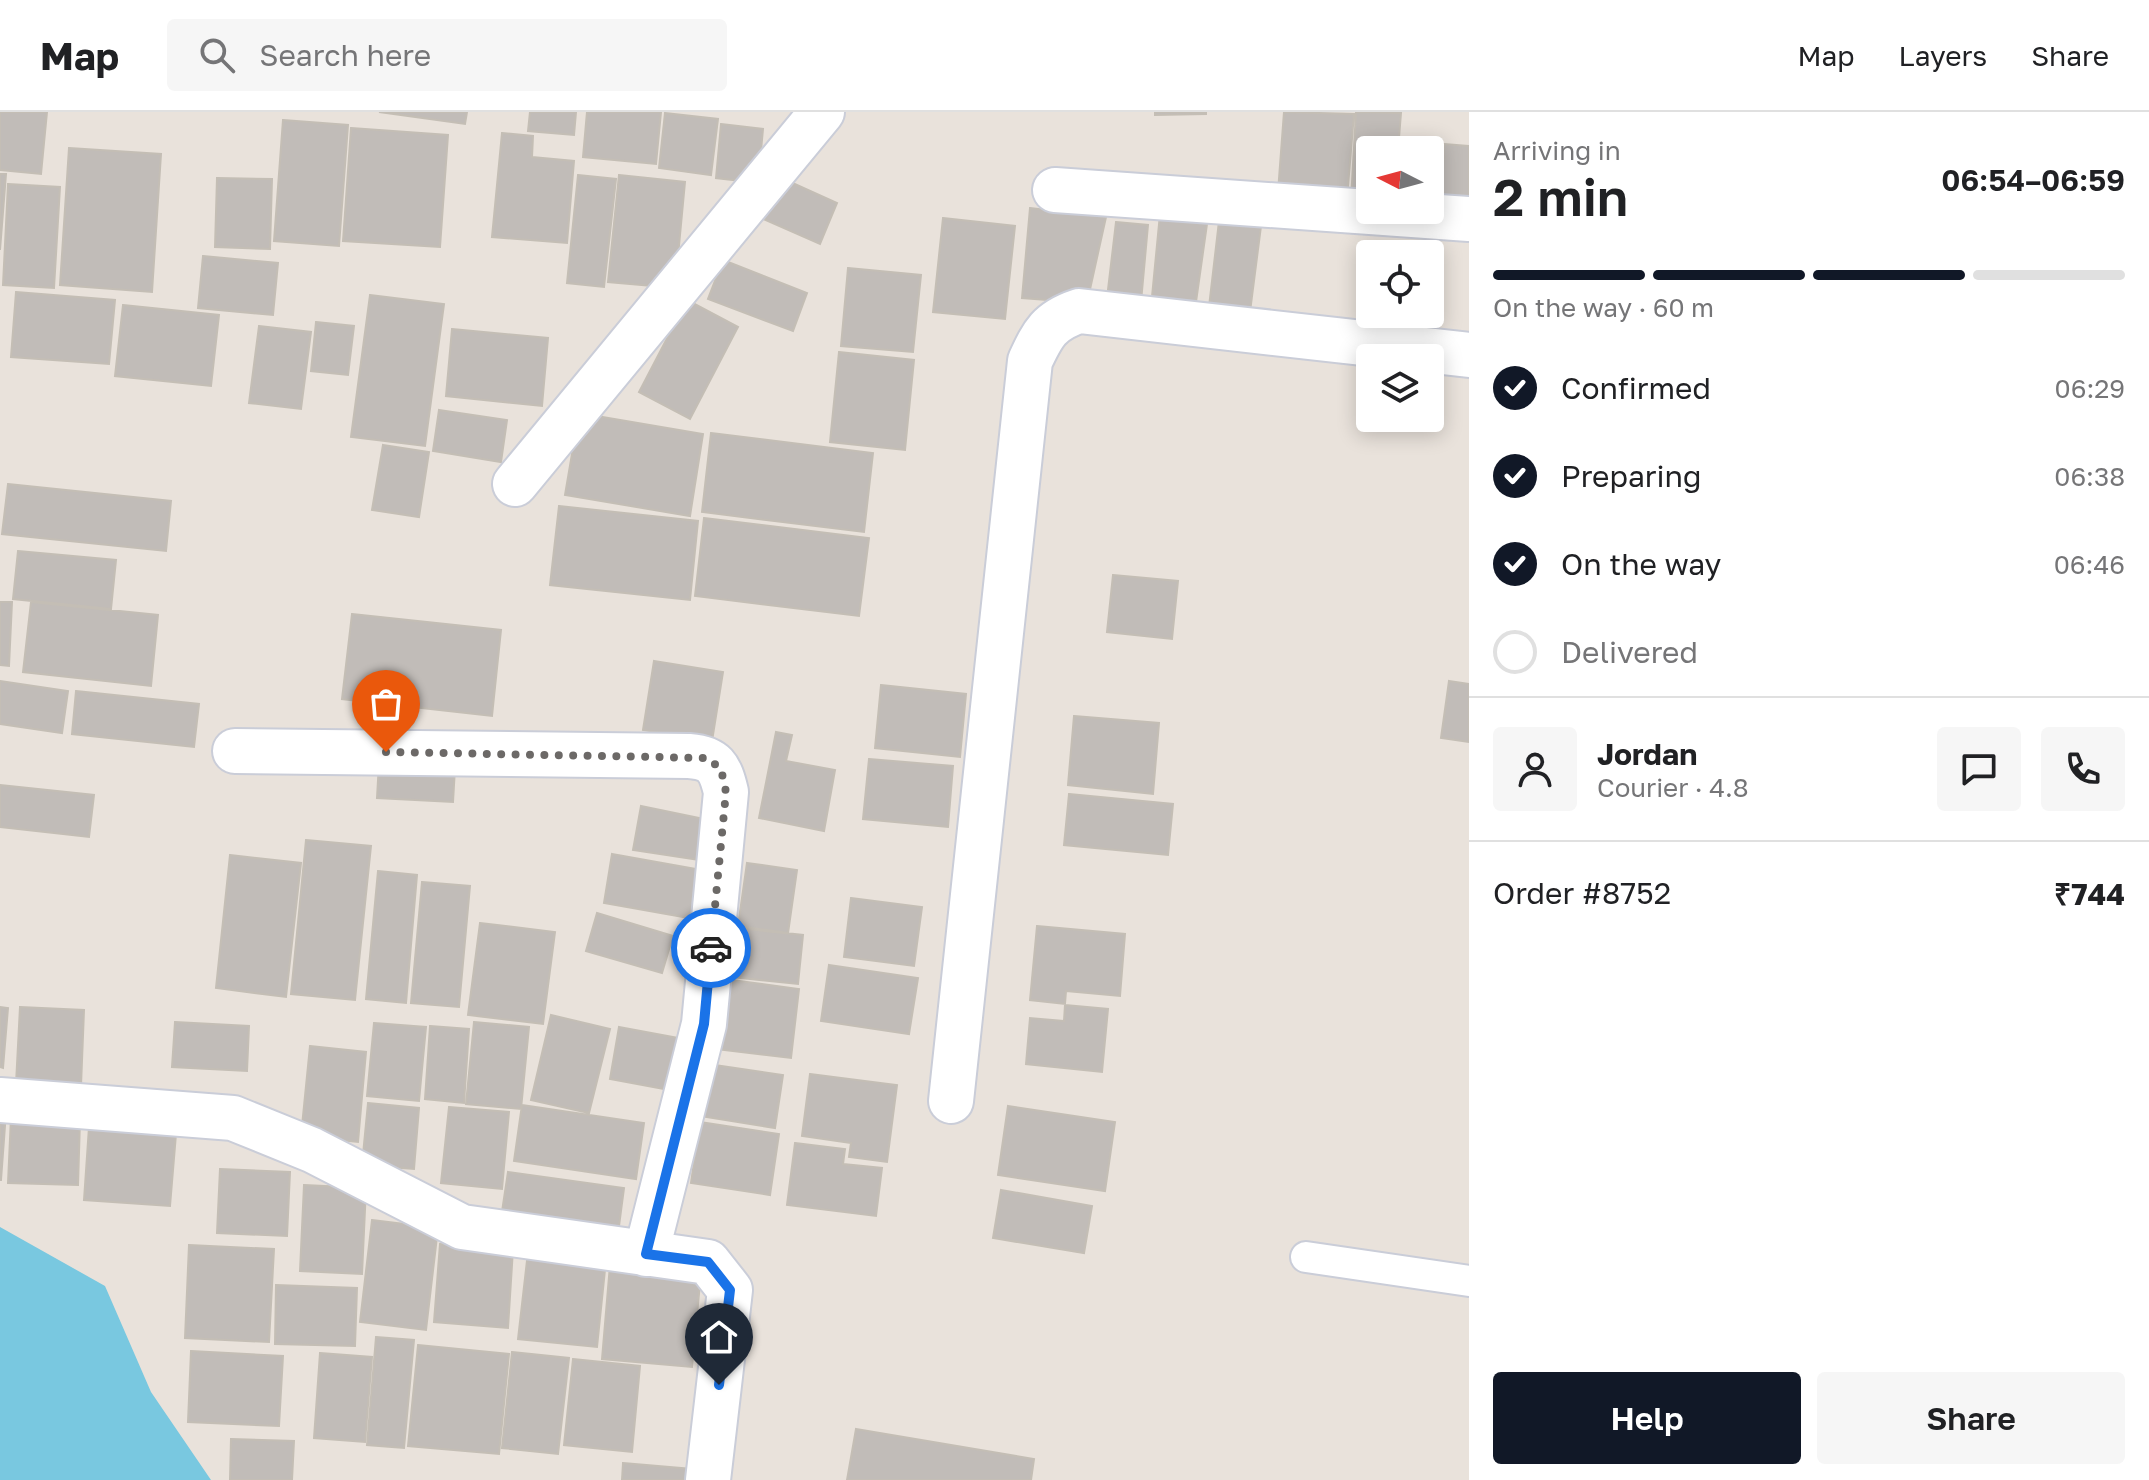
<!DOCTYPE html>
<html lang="en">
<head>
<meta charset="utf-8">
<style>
	:root { --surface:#fff; --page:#f6f6f6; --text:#202124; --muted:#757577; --line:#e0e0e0; --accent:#111827 }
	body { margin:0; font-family:"Golos Text",sans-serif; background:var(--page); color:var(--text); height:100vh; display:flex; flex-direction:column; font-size:30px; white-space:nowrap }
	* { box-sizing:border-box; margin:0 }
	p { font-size:26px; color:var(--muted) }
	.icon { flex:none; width:44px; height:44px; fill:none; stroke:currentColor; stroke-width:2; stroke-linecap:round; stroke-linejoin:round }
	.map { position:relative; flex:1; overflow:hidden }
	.sheet { display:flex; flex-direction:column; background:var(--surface); width:680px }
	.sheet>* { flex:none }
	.needle { width:52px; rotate:276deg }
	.tools { position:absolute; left:1356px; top:24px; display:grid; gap:16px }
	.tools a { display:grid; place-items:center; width:88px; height:88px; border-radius:8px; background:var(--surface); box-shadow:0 4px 20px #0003; font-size:40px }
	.pin { position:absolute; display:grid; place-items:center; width:68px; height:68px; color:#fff; margin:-82px -34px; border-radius:50% 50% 50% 0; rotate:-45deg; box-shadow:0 0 8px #0007 }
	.pin .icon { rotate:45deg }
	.courier { position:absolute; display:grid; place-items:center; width:80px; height:80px; margin:-40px; border:6px solid #1a73e8; border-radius:50%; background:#fff; color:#222; box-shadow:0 2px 10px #0007 }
	.overview em { font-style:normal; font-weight:600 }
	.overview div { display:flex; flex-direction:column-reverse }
	.overview { display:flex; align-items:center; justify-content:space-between; height:136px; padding:0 24px }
	h1 { font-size:52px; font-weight:600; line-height:60px }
	.bar { display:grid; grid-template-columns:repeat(4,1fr); gap:12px 8px; align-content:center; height:96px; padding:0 24px }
	.bar i { height:10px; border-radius:6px; background:var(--line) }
	.bar .active { background:var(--accent) }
	.bar p { grid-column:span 4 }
	.line { display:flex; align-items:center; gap:20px; padding:0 24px; border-top:2px solid var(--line) }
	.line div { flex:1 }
	.round { display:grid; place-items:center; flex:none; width:84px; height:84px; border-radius:8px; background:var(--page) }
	ol { padding:0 24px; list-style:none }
	li { display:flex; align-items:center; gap:24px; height:88px }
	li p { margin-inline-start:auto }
	li .icon { padding:8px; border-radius:50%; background:var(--accent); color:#fff; stroke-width:4 }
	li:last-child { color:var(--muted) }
	li i { width:44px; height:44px; border:4px solid var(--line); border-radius:50% }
	.action { display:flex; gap:16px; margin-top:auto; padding:16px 24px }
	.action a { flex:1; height:92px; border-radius:8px; background:var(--accent); color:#fff; font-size:32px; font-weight:600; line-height:92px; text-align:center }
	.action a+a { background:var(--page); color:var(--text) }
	header { display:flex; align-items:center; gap:48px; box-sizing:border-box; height:112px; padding:0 40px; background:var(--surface); border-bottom:2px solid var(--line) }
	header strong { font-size:38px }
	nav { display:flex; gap:44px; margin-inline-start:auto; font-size:28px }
	.search { width:560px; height:72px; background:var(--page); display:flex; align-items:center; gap:20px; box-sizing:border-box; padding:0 28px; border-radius:8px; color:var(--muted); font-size:30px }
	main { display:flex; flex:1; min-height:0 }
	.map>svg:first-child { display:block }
	.water { fill:#79c8e0 }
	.building { fill:#c1bcb8; stroke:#c4beb5; stroke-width:2 }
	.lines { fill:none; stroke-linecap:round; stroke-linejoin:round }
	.lane-casing { stroke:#cacdd8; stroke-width:34 }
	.street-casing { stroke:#cacdd8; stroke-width:48 }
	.lane { stroke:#fff; stroke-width:30 }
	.street { stroke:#fff; stroke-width:44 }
	.done { stroke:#6c6967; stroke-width:8; stroke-dasharray:0 14.4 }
	.route { stroke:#1a73e8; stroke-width:10 }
</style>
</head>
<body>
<header>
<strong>Map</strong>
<div class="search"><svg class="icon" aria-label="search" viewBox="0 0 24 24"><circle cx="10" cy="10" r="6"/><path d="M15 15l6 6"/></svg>Search here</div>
<nav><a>Map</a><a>Layers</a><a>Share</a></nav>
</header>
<main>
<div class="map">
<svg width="1469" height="1368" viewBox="0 0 1469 1368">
	<rect width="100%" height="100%" fill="#e9e2db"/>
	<path class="water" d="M 0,1115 L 105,1174 L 151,1280 L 211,1368 L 0,1368 Z"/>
	<path class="building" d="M 0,0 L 47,0 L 41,62 L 0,58 Z
		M 379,0 L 467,0 L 465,12 Z
		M 530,0 L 576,0 L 574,23 L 528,19 Z
		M 587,0 L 661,0 L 656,52 L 583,45 Z
		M 1155,0 L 1206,0 L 1206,2 L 1155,3 Z
		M 1284,0 L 1354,2 L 1347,86 L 1278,80 Z
		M 1356,0 L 1401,1 L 1398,38 L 1370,38 L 1370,89 L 1351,88 Z
		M 665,1 L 718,7 L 711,63 L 659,56 Z
		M 283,8 L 348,13 L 339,134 L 274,129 Z
		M 721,12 L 763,17 L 758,71 L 716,66 Z
		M 351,16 L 448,23 L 440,135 L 343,129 Z
		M 502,21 L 533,24 L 532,45 L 574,49 L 567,131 L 492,125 Z
		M 1444,32 L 1469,34 L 1469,93 L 1441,91 Z
		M 69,36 L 161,42 L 152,180 L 60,173 Z
		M 0,62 L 6,62 L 0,138 Z
		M 578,63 L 616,67 L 604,175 L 567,171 Z
		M 619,63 L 685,70 L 675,176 L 608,170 Z
		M 777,64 L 837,91 L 820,132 L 759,105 Z
		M 217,66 L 272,67 L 270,137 L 215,135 Z
		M 8,72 L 60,75 L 54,176 L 3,173 Z
		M 1030,96 L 1106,105 L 1087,191 L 1022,186 Z
		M 1160,102 L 1208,105 L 1195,197 L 1151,195 Z
		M 943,106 L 1015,114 L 1005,207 L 933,200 Z
		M 1219,109 L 1261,114 L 1250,200 L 1209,195 Z
		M 1116,110 L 1148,113 L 1141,190 L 1107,186 Z
		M 203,144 L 278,151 L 273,203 L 198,196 Z
		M 723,148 L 807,181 L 793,219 L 708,187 Z
		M 848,156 L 921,163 L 913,240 L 841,234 Z
		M 16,180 L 115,188 L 109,252 L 11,245 Z
		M 370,183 L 444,192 L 425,334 L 351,325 Z
		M 687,188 L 738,215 L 690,307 L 639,280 Z
		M 123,193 L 219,203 L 211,274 L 115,264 Z
		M 316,210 L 354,214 L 348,263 L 311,259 Z
		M 259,214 L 311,220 L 301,297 L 249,291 Z
		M 452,217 L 548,226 L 542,294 L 446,284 Z
		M 839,240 L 914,248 L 905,338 L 830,330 Z
		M 439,298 L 507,308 L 501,350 L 433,339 Z
		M 579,301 L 703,322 L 690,404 L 565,383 Z
		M 711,321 L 873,341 L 864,420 L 702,400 Z
		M 383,333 L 429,340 L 419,405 L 372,398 Z
		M 8,372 L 171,389 L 166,439 L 2,422 Z
		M 559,394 L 698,409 L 690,488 L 550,473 Z
		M 704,406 L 869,426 L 859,504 L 695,484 Z
		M 18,439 L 116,448 L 111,497 L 13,487 Z
		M 1113,463 L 1178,469 L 1172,527 L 1107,520 Z
		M 0,490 L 12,490 L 9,554 L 0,553 Z
		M 31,490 L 158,503 L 151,574 L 23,560 Z
		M 352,502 L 501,518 L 492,604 L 342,587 Z
		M 654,549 L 723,560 L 712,629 L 643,618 Z
		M 0,569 L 68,579 L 62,621 L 0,612 Z
		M 1449,569 L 1469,572 L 1469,630 L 1441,626 Z
		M 881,573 L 966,582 L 960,645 L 875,636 Z
		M 76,579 L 199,592 L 194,635 L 72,622 Z
		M 1074,604 L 1159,611 L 1153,682 L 1068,673 Z
		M 776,620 L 792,623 L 786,649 L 835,658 L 824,719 L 759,706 Z
		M 869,647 L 953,654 L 948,715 L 863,707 Z
		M 379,651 L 455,656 L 453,690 L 377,686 Z
		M 0,673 L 94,683 L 89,725 L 0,715 Z
		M 1069,682 L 1173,692 L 1168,743 L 1064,733 Z
		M 641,694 L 714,709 L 713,750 L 633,738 Z
		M 306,728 L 371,734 L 355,888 L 291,882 Z
		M 612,742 L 713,760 L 706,809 L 604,791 Z
		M 230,743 L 301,751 L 286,885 L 216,876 Z
		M 747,751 L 797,758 L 788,821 L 738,814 Z
		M 378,759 L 417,763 L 406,891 L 366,887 Z
		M 422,770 L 470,774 L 459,895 L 411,891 Z
		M 851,786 L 922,795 L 914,854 L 844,845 Z
		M 597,801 L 673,824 L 662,861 L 586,839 Z
		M 480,811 L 555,820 L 543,912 L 468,903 Z
		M 1037,814 L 1125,822 L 1120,884 L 1066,879 L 1065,892 L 1030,888 Z
		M 728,815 L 803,823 L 798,872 L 723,864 Z
		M 829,853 L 918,866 L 909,922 L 821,909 Z
		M 724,867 L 799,877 L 791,946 L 715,937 Z
		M 1065,893 L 1108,897 L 1102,960 L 1026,952 L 1030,906 L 1064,909 Z
		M 0,895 L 8,896 L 3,956 L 0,955 Z
		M 20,895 L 84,898 L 81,974 L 16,972 Z
		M 551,903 L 610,917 L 589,1001 L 531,988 Z
		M 175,910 L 249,914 L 247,959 L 172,955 Z
		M 474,910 L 529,915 L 521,997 L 466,992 Z
		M 374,911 L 426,915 L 419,989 L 367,984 Z
		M 430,914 L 469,917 L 464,991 L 425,987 Z
		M 619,915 L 684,927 L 675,979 L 610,967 Z
		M 310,934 L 366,940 L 358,1030 L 301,1024 Z
		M 708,952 L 783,963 L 775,1016 L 700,1004 Z
		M 810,962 L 897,973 L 887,1050 L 849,1045 L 851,1031 L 802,1024 Z
		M 368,991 L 419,996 L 414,1057 L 362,1053 Z
		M 522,993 L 644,1011 L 636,1067 L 514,1049 Z
		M 1008,994 L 1115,1010 L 1105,1079 L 998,1063 Z
		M 449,995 L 509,1000 L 502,1077 L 441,1071 Z
		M 0,1000 L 6,1000 L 1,1068 L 0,1068 Z
		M 11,1005 L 80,1008 L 78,1073 L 8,1071 Z
		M 700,1010 L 779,1022 L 770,1083 L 691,1071 Z
		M 89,1015 L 176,1022 L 170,1094 L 84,1088 Z
		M 795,1031 L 845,1037 L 843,1052 L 882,1056 L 876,1104 L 787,1093 Z
		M 220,1057 L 290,1060 L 287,1124 L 217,1121 Z
		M 508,1060 L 624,1076 L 617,1129 L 500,1113 Z
		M 304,1073 L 366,1076 L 362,1162 L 300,1159 Z
		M 1001,1078 L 1092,1094 L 1084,1141 L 993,1126 Z
		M 372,1108 L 438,1116 L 426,1218 L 360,1210 Z
		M 440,1132 L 513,1137 L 508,1216 L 434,1210 Z
		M 189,1133 L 274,1137 L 269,1230 L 185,1226 Z
		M 528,1140 L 606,1148 L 597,1235 L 518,1227 Z
		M 610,1153 L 701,1161 L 692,1255 L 602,1247 Z
		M 276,1173 L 357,1176 L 355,1234 L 275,1232 Z
		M 376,1225 L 414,1228 L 404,1336 L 367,1333 Z
		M 418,1233 L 509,1242 L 499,1342 L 408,1334 Z
		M 191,1239 L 283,1244 L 279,1314 L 188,1310 Z
		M 512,1240 L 569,1246 L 558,1342 L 502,1336 Z
		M 320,1241 L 372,1245 L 365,1330 L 314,1326 Z
		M 573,1247 L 640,1254 L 632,1340 L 564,1333 Z
		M 856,1317 L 1034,1347 L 1031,1368 L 847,1368 Z
		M 231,1327 L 294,1329 L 292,1368 L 230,1368 Z
		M 623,1351 L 692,1357 L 691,1368 L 622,1368 Z"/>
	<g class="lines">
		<g class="lane-casing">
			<path id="lane" d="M 1306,1145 L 1469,1169"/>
		</g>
		<g class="street-casing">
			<path id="street" d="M 1055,78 L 1469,107
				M 515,372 L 822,0
				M 235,639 L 689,644 C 715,646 720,655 726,680 L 704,912 L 646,1142
				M 0,988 L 233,1006 L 312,1038 L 462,1115 L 708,1150 L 730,1178 L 708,1368
				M 951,989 L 1030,249 C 1043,221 1049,209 1079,199 L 1469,243"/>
		</g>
		<use href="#lane" class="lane"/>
		<use href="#street" class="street"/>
	</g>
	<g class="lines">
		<path class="done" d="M 386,640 L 707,646 L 721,657 L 726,680 L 711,836"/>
		<path class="route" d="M 711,836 L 704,912 L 646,1142 L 708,1150 L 730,1178 L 719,1273"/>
	</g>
</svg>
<div class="tools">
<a><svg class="needle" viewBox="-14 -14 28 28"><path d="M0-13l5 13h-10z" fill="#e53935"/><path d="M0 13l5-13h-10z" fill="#757577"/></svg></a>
<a><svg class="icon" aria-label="locate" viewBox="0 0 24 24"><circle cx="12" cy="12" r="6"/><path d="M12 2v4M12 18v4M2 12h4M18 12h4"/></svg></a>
<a><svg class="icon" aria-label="layers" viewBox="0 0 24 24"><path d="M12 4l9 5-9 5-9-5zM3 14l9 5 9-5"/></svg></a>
</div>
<div class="pin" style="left:386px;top:640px;background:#ea580c"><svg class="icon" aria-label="bag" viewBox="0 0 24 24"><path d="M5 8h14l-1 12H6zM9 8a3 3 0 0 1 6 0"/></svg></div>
<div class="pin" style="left:719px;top:1273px;background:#1f2937"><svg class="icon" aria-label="home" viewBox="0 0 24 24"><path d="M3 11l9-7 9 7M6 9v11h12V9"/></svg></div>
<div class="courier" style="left:711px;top:836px"><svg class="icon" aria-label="car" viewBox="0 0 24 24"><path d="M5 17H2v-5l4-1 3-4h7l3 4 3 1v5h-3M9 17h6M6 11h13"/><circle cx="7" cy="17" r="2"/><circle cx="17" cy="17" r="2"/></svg></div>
</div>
<section class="sheet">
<div class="overview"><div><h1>2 min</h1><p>Arriving in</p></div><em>06:54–06:59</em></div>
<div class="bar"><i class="active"></i><i class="active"></i><i class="active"></i><i></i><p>On the way · 60 m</p></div>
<ol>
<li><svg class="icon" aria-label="check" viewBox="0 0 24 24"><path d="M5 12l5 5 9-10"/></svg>Confirmed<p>06:29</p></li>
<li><svg class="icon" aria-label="check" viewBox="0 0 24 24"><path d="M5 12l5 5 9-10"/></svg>Preparing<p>06:38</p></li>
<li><svg class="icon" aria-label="check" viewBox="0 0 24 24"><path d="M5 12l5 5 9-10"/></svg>On the way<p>06:46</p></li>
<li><i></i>Delivered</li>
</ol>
<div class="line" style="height:144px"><a class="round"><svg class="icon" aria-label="person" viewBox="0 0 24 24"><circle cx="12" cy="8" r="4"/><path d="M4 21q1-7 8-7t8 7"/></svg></a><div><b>Jordan</b><p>Courier · 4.8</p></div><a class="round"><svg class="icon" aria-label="chat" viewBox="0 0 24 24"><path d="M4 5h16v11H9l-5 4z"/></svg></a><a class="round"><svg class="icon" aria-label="phone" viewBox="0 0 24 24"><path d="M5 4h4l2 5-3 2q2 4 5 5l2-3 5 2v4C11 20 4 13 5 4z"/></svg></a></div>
<div class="line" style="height:104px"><div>Order #8752</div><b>₹744</b></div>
<div class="action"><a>Help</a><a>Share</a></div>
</section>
</main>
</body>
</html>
